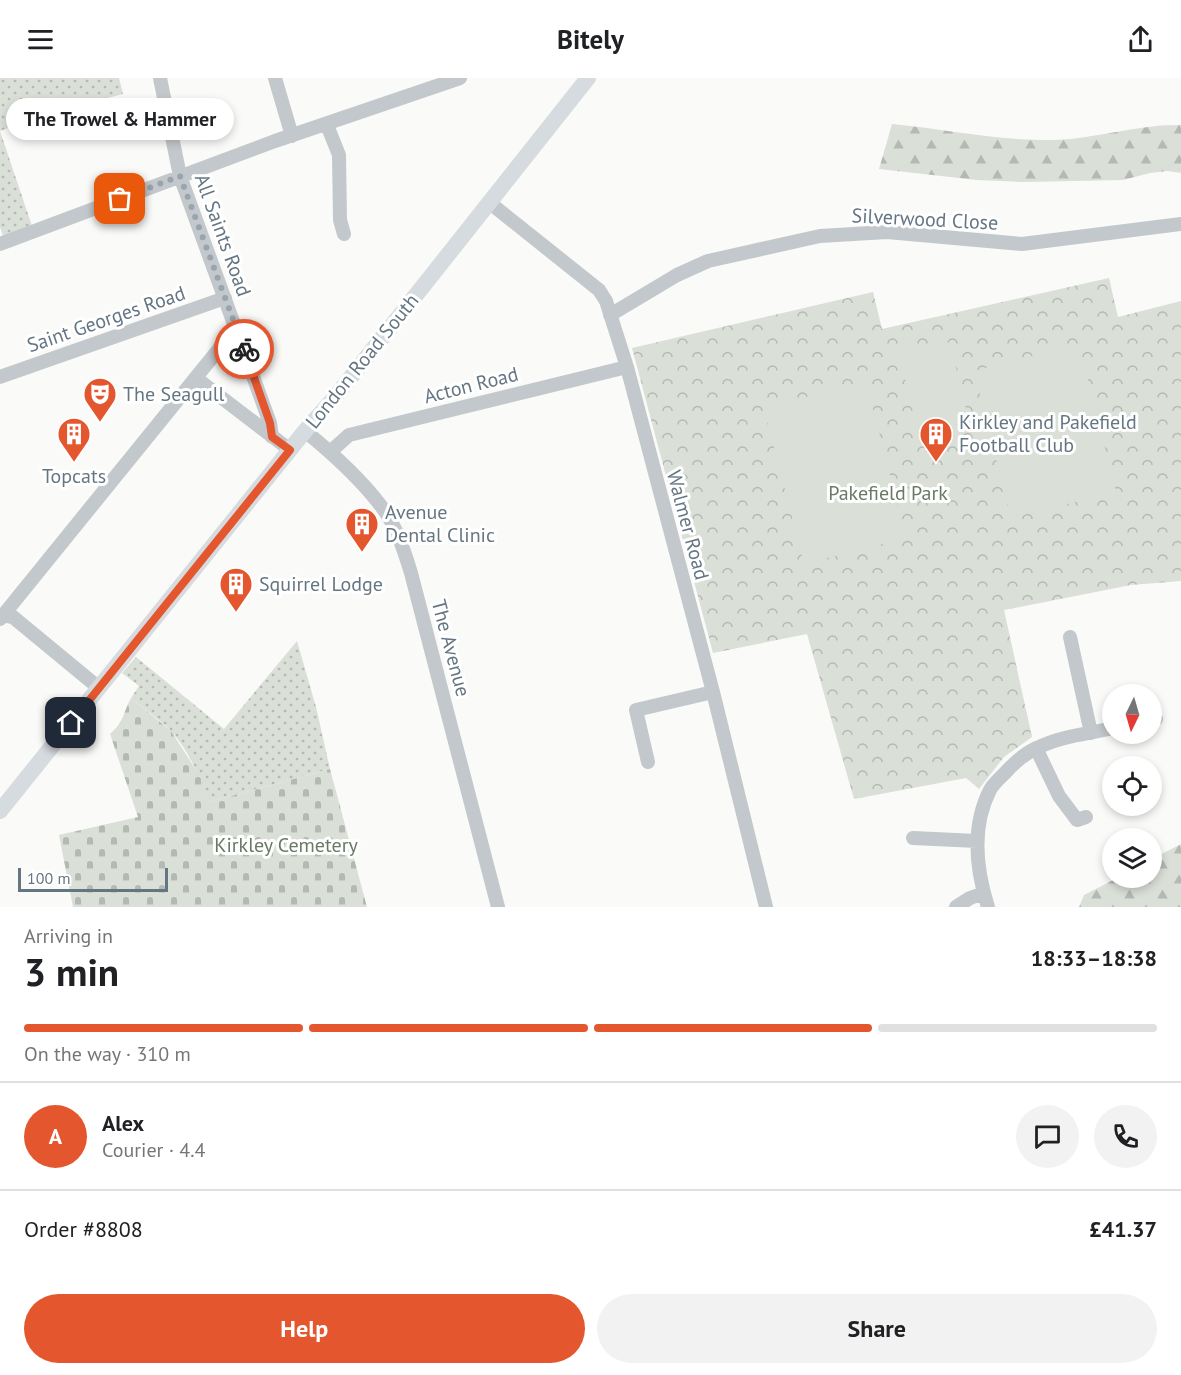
<!DOCTYPE html>
<html lang="en">
<head>
<meta charset="utf-8">
<style>
	:root { --surface:#fff; --page:#f2f2f2; --text:#202124; --muted:#757577; --line:#e0e0e0; --accent:#e4572e }
	body { margin:0; font-family:"PT Sans",sans-serif; background:var(--page); color:var(--text); height:100vh; display:flex; flex-direction:column; font-size:22px; white-space:nowrap }
	* { box-sizing:border-box; margin:0 }
	p { font-size:20px; color:var(--muted) }
	.icon { flex:none; width:33px; height:33px; fill:none; stroke:currentColor; stroke-width:2; stroke-linecap:round; stroke-linejoin:round }
	.map { position:relative; height:829px; overflow:hidden }
	.sheet { display:flex; flex-direction:column; background:var(--surface); flex:1 }
	.sheet>* { flex:none }
	.needle { width:39px; rotate:185deg }
	.buttons { position:absolute; left:1102px; top:606px; display:grid; gap:12px }
	.buttons a { display:grid; place-items:center; width:60px; height:60px; border-radius:50%; background:var(--surface); box-shadow:0 3px 9px #0003; font-size:30px }
	.scale { position:absolute; left:18px; bottom:15px; width:150px; box-sizing:border-box; padding-left:6px; border:3px solid #657683; border-top:0; font-size:16px; line-height:21px; white-space:nowrap; color:#657683; -webkit-text-stroke:4px #fff; paint-order:stroke }
	.pin { position:absolute; display:grid; place-items:center; width:51px; height:51px; color:#fff; margin:-26px; border-radius:12px; box-shadow:0 3px 9px #0006 }
	.courier { position:absolute; display:grid; place-items:center; width:60px; height:60px; margin:-30px; border:4px solid #e4572e; border-radius:50%; background:#fff; color:#222; box-shadow:0 2px 8px #0007 }
	.bubble { position:absolute; height:42px; border-radius:21px; background:var(--surface); box-shadow:0 3px 9px #0003; font-size:20px; font-weight:800; line-height:42px; text-align:center }
	.overview em { font-style:normal; font-weight:800 }
	.overview div { display:flex; flex-direction:column-reverse }
	.overview { display:flex; align-items:center; justify-content:space-between; height:102px; padding:0 24px }
	h1 { font-size:39px; font-weight:800; line-height:45px }
	.bar { display:grid; grid-template-columns:repeat(4,1fr); gap:9px 6px; align-content:center; height:72px; padding:0 24px }
	.bar i { height:8px; border-radius:4px; background:var(--line) }
	.bar .on { background:var(--accent) }
	.bar p { grid-column:span 4 }
	.line { display:flex; align-items:center; gap:15px; padding:0 24px; border-top:2px solid var(--line) }
	.line div { flex:1 }
	.round { display:grid; place-items:center; flex:none; width:63px; height:63px; border-radius:32px; background:var(--page) }
	.cta { display:flex; gap:12px; margin-top:auto; padding:12px 24px }
	.cta a { flex:1; height:69px; border-radius:36px; background:var(--accent); color:#fff; font-size:24px; font-weight:800; line-height:69px; text-align:center }
	.cta a+a { background:var(--page); color:var(--text) }
	header { display:flex; justify-content:space-between; align-items:center; height:78px; padding:0 24px; background:var(--surface); font-size:27px; font-weight:800 }
	.map>svg:first-child { display:block }
	.grass { fill:url(#grass-dots) }
	.forest { fill:url(#forest-firs) }
	.cemetery { fill:url(#cemetery-stones) }
	.park { fill:url(#park-crowns) }
	.pitch { fill:#dadfd7 }
	.lines { fill:none; stroke-linecap:round; stroke-linejoin:round }
	.minor { stroke:#c3c8cc; stroke-width:14 }
	.major { stroke:#d6dbdf; stroke-width:16 }
	.done { stroke:#99a4ac; stroke-width:6; stroke-dasharray:0 10.8 }
	.route { stroke:#e4572e; stroke-width:8 }
	.labels { text-anchor:middle; dominant-baseline:central; stroke-width:6; stroke-linejoin:round; paint-order:stroke }
	.street-label { font-size:20px; fill:#657683; stroke:#fff }
	.poi-label { font-size:20px; fill:#657683; stroke:#fff; text-anchor:start }
	.park-label { font-size:20px; fill:#687a64; stroke:#fff }
</style>
</head>
<body>
<header><svg class="icon" aria-label="menu" viewBox="0 0 24 24"><path d="M4 6h16M4 12h16M4 18h16"/></svg>Bitely<svg class="icon" aria-label="share" viewBox="0 0 24 24"><path d="M12 15V3M7 8l5-5 5 5M5 13v7h14v-7"/></svg></header>
<div class="map">
<svg width="1181" height="829" viewBox="0 0 1181 829">
	<defs>
		<pattern id="grass-dots" width="8" height="8" patternUnits="userSpaceOnUse" patternTransform="scale(1.5)"><rect width="8" height="8" fill="#dadfd7"/><path d="M2 2h.1M6 6h.1" fill="none" stroke="#b4b9b4" stroke-width="1.8" stroke-linecap="round"/></pattern>
		<pattern id="forest-firs" width="22" height="20" patternUnits="userSpaceOnUse" patternTransform="scale(1.5)"><rect width="22" height="20" fill="#dadfd7"/><path d="M5 1l3.5 6h-7zM16 11l3.5 6h-7z" fill="#b4b9b4"/></pattern>
		<pattern id="cemetery-stones" width="16" height="16" patternUnits="userSpaceOnUse" patternTransform="scale(1.5)"><rect width="16" height="16" fill="#dadfd7"/><path d="M2 7V4a2 2 0 0 1 4 0v3zM10 15v-3a2 2 0 0 1 4 0v3z" fill="#b4b9b4"/></pattern>
		<pattern id="park-crowns" width="20" height="18" patternUnits="userSpaceOnUse" patternTransform="scale(1.5)"><rect width="20" height="18" fill="#dadfd7"/><path d="M2 6a3 3 0 1 1 6 0M12 15a3 3 0 1 1 6 0" fill="none" stroke="#b4b9b4"/></pattern>
	</defs>
	<rect width="100%" height="100%" fill="#fafaf8"/>
	<path class="grass" d="M 0,0 L 119,0 L 123,16 L 50,35 L 0,53 L 32,148 L 3,158 L 0,149 Z
		M 297,563 L 316,629 L 330,691 L 209,724 C 200,699 189,673 171,653 C 159,641 144,631 131,620 L 139,608 L 122,595 L 136,579 L 224,651 Z"/>
	<path class="forest" d="M 892,46 C 945,51 999,63 1053,62 C 1096,61 1138,46 1181,47 L 1181,95 L 1168,93 L 1150,95 L 1123,102 L 1023,104 L 977,102 L 879,91 Z
		M 1181,766 L 1181,829 L 1079,829 L 1084,817 L 1117,800 L 1152,800 L 1152,781 Z"/>
	<path class="cemetery" d="M 131,620 L 171,653 L 200,698 L 209,724 L 330,691 L 367,829 L 73,829 L 59,757 L 138,739 L 110,656 C 124,644 123,635 131,620 Z"/>
	<path class="park" d="M 1109,200 L 1118,239 L 1181,223 L 1181,503 L 1131,507 L 1004,532 L 1032,659 L 1004,679 L 979,711 L 966,700 L 854,721 L 807,556 L 713,575 L 632,270 L 873,214 L 882,251 Z"/>
	<path class="pitch" d="M 950,264 L 969,344 L 918,355 L 899,275 Z
		M 1079,266 L 1116,414 L 1011,440 L 974,293 Z
		M 866,303 L 906,460 L 804,486 L 764,330 Z"/>
	<g class="lines">
		<path class="minor" d="M 160,0 L 180,98 L 270,345 L 272,359
			M 275,0 L 292,58
			M 327,47 L 339,77 L 340,142 L 344,156
			M 490,125 L 599,212 L 606,223 L 627,289 L 713,614 L 766,829
			M 0,166 L 275,63 L 460,0
			M 610,237 L 677,197 L 708,183 L 820,158 L 887,154 L 1022,166 L 1181,146
			M 0,299 L 225,220
			M 196,300 L 290,372
			M 305,353 C 332,375 360,400 381,428 C 396,447 404,472 411,495 L 498,829
			M 330,374 L 349,357 L 627,289
			M 0,537 L 13,539 L 99,610
			M 0,541 L 236,250
			M 1070,559 L 1091,655
			M 1152,642 L 1156,641
			M 1036,670 L 1059,718 L 1077,742 L 1086,739
			M 648,684 L 636,632 L 713,614
			M 913,760 L 977,763
			M 956,829 L 970,820 L 984,815
			M 988,829 C 976,791 971,749 990,712 C 993,706 1000,700 1005,695 C 1014,685 1025,675 1037,670 C 1060,658 1088,656 1113,650"/>
		<path class="major" d="M 0,733 L 305,353 L 336,318 L 588,0"/>
	</g>
	<g class="lines">
		<path class="done" d="M 120,121 L 180,98 L 244,271"/>
		<path class="route" d="M 71,645 L 290,372 L 272,359 L 270,345 L 244,271"/>
	</g>
	<defs>
		<g id="theatre-pin" transform="scale(1.725)"><path d="M0 17L-7.5 6A9.5 9.5 0 1 1 7.5 6Z" fill="#e4572e" stroke="#fff"/><path d="M-5-5.5Q0-4 5-5.5V0Q5 5 0 6Q-5 5-5 0ZM-3.3-2.5H-1v1.5H-3.3ZM1-2.5H3.3v1.5H1ZM-2.8 1Q0 5.5 2.8 1Z" fill="#fff"/></g>
		<g id="building-pin" transform="scale(1.725)"><path d="M0 17L-7.5 6A9.5 9.5 0 1 1 7.5 6Z" fill="#e4572e" stroke="#fff"/><path d="M-4-6H4V6H1V3H-1V6H-4ZM-2.5-4.3h1.7v1.8h-1.7ZM.8-4.3h1.7v1.8H.8ZM-2.5-1h1.7V.8h-1.7ZM.8-1h1.7V.8H.8Z" fill="#fff"/></g>
	</defs>
	<g fill-rule="evenodd">
		<use href="#theatre-pin" x="100" y="316"/>
		<use href="#building-pin" x="74" y="356"/>
		<use href="#building-pin" x="936" y="356"/>
		<use href="#building-pin" x="362" y="446"/>
		<use href="#building-pin" x="236" y="506"/>
	</g>
	<g class="labels">
		<g class="street-label">
			<text transform="translate(925 141) rotate(3)">Silverwood Close</text>
			<text transform="translate(223 157) rotate(70)">All Saints Road</text>
			<text transform="translate(106 241) rotate(-19)">Saint Georges Road</text>
			<text transform="translate(362 283) rotate(-51)">London Road South</text>
			<text transform="translate(471 307) rotate(-14)">Acton Road</text>
			<text transform="translate(688 447) rotate(75)">Walmer Road</text>
			<text transform="translate(451 570) rotate(75)">The Avenue</text>
		</g>
		<g class="poi-label">
			<text x="123" y="316">The Seagull</text>
			<text x="959" y="344">Kirkley and Pakefield<tspan x="959" dy="23">Football Club</tspan></text>
			<text x="74" y="398" text-anchor="middle">Topcats</text>
			<text x="385" y="434">Avenue<tspan x="385" dy="23">Dental Clinic</tspan></text>
			<text x="259" y="506">Squirrel Lodge</text>
		</g>
		<g class="park-label">
			<text x="888" y="415">Pakefield Park</text>
			<text x="286" y="767">Kirkley Cemetery</text>
		</g>
	</g>
</svg>
<div class="buttons">
<a><svg class="needle" viewBox="-14 -14 28 28"><path d="M0-13l5 13h-10z" fill="#e53935"/><path d="M0 13l5-13h-10z" fill="#757577"/></svg></a>
<a><svg class="icon" aria-label="locate" viewBox="0 0 24 24"><circle cx="12" cy="12" r="6"/><path d="M12 2v4M12 18v4M2 12h4M18 12h4"/></svg></a>
<a><svg class="icon" aria-label="layers" viewBox="0 0 24 24"><path d="M12 4l9 5-9 5-9-5zM3 14l9 5 9-5"/></svg></a>
</div>
<div class="scale">100 m</div>
<div class="pin" style="left:120px;top:121px;background:#ea580c"><svg class="icon" aria-label="bag" viewBox="0 0 24 24"><path d="M5 8h14l-1 12H6zM9 8a3 3 0 0 1 6 0"/></svg></div>
<div class="pin" style="left:71px;top:645px;background:#1f2937"><svg class="icon" aria-label="home" viewBox="0 0 24 24"><path d="M3 11l9-7 9 7M6 9v11h12V9"/></svg></div>
<div class="courier" style="left:244px;top:271px"><svg class="icon" aria-label="bike" viewBox="0 0 24 24"><circle cx="6" cy="16" r="4"/><circle cx="18" cy="16" r="4"/><path d="M6 16l4-8h5l3 8M10 8l3 8H6M13 5h3"/></svg></div>
<div class="bubble" style="left:6px;top:20px;width:228px">The Trowel &amp; Hammer</div>
</div>
<section class="sheet">
<div class="overview"><div><h1>3 min</h1><p>Arriving in</p></div><em>18:33–18:38</em></div>
<div class="bar"><i class="on"></i><i class="on"></i><i class="on"></i><i></i><p>On the way · 310 m</p></div>
<div class="line" style="height:108px"><b class="round" style="background:var(--accent);color:#fff">A</b><div><b>Alex</b><p>Courier · 4.4</p></div><a class="round"><svg class="icon" aria-label="chat" viewBox="0 0 24 24"><path d="M4 5h16v11H9l-5 4z"/></svg></a><a class="round"><svg class="icon" aria-label="phone" viewBox="0 0 24 24"><path d="M5 4h4l2 5-3 2q2 4 5 5l2-3 5 2v4C11 20 4 13 5 4z"/></svg></a></div>
<div class="line" style="height:78px"><div>Order #8808</div><b>£41.37</b></div>
<div class="cta"><a>Help</a><a>Share</a></div>
</section>
</body>
</html>
